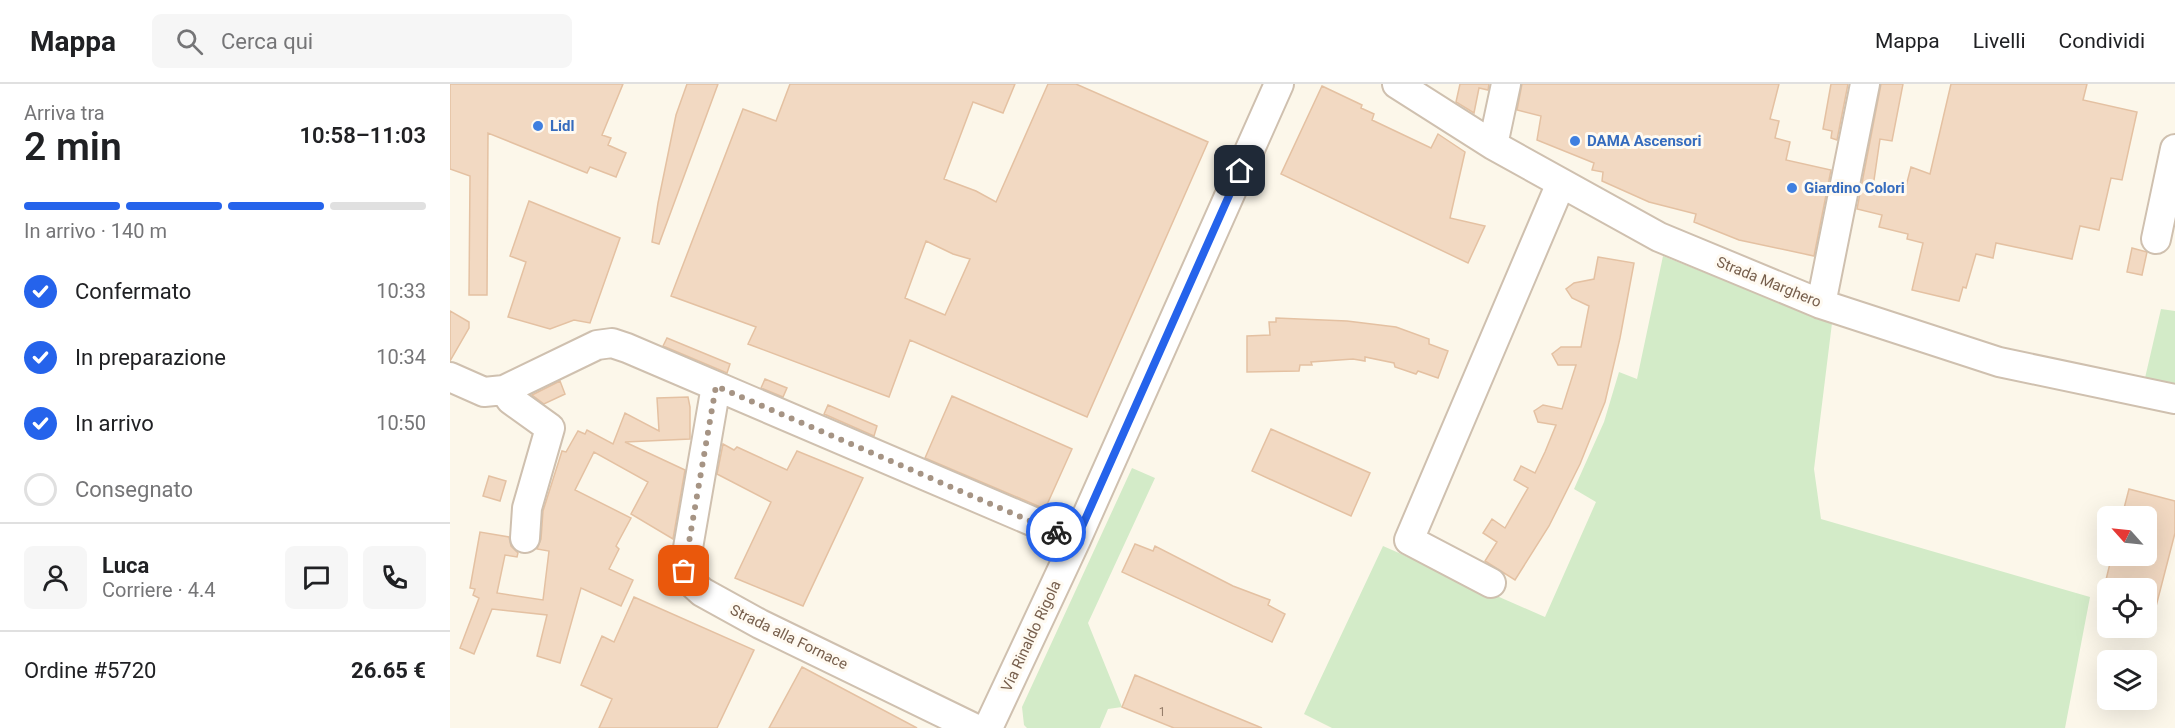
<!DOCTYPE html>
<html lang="it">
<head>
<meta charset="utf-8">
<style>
	:root { --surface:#fff; --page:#f6f6f6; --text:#202124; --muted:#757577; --line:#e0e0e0; --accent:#2563eb }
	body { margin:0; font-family:Roboto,sans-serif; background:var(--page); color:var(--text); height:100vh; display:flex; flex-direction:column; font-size:22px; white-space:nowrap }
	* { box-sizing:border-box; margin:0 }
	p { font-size:20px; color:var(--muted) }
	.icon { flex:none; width:33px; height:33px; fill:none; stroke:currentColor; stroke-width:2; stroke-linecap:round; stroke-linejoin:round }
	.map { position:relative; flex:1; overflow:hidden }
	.drawer { display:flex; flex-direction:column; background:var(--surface); width:450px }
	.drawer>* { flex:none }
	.needle { width:39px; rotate:297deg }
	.fabs { position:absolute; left:1647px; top:422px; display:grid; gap:12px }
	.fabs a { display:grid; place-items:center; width:60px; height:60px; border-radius:9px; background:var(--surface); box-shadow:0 6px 24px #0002; font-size:30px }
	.pin { position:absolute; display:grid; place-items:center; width:51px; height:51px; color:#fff; margin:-26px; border-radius:12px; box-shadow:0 3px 9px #0006 }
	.courier { position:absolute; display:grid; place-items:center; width:60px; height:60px; margin:-30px; border:4px solid #2563eb; border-radius:50%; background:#fff; color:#222; box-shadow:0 2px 8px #0007 }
	.summary em { font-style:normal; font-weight:600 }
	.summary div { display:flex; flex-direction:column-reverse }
	.summary { display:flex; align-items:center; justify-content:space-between; height:102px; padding:0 24px }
	h1 { font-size:39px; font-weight:600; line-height:45px }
	.bar { display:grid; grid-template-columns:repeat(4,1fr); gap:9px 6px; align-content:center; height:72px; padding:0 24px }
	.bar i { height:8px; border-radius:4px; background:var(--line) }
	.bar .current { background:var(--accent) }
	.bar p { grid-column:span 4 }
	.line { display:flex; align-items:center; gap:15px; padding:0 24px; border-top:2px solid var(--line) }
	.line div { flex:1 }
	.round { display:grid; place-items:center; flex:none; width:63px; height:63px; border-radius:9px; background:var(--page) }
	ol { padding:0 24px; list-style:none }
	li { display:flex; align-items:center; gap:18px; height:66px }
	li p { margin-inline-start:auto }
	li .icon { padding:6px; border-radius:50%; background:var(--accent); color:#fff; stroke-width:4 }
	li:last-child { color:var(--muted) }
	li i { width:33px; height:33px; border:3px solid var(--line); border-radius:50% }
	header { display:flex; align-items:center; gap:36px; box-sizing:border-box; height:84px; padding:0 30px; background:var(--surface); border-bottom:2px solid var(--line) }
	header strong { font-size:28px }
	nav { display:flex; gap:33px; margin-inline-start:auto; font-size:21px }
	.search { width:420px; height:54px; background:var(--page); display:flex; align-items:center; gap:15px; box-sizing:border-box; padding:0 21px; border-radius:9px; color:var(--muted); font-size:22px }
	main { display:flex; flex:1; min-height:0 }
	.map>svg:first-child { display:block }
	.green { fill:#d3ebc8 }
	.building { fill:#f2d9c2; stroke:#e4c1a2; stroke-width:1.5; fill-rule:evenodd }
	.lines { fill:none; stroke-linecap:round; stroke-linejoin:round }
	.minor-casing { stroke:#cfc0af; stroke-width:32 }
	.minor { stroke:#fff; stroke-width:28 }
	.done { stroke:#a69484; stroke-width:6; stroke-dasharray:0 10.8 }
	.route { stroke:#2563eb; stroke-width:8 }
	.shop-dot { fill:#3f7fe0; stroke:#fffaf1; stroke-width:2 }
	.labels { text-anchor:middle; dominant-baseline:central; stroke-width:6; stroke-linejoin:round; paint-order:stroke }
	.number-label { font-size:12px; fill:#967e6a }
	.shop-label { font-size:15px; font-weight:bold; fill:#366cbe; stroke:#fffaf1; text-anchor:start }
	.street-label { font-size:15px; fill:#775f4d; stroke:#fffaf1 }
</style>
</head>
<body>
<header>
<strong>Mappa</strong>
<div class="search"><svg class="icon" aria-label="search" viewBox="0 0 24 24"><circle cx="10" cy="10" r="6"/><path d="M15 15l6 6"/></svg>Cerca qui</div>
<nav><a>Mappa</a><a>Livelli</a><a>Condividi</a></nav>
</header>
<main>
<section class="drawer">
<div class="summary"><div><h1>2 min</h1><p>Arriva tra</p></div><em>10:58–11:03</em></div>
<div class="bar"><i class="current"></i><i class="current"></i><i class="current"></i><i></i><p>In arrivo · 140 m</p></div>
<ol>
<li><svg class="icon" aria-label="check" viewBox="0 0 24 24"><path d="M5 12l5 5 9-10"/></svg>Confermato<p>10:33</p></li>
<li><svg class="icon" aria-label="check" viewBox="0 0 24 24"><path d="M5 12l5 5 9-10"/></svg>In preparazione<p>10:34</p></li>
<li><svg class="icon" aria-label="check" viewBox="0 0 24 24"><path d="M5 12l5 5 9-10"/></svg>In arrivo<p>10:50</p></li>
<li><i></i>Consegnato</li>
</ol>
<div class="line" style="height:108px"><a class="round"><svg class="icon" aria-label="person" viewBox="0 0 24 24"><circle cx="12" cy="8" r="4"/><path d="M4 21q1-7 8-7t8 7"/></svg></a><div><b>Luca</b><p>Corriere · 4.4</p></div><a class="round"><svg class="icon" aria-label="chat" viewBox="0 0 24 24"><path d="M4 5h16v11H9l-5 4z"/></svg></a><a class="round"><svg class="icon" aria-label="phone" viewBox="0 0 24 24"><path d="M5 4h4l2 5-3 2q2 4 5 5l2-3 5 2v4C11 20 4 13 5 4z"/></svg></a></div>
<div class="line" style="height:78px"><div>Ordine #5720</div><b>26.65 €</b></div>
</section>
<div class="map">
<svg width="1725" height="644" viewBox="0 0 1725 644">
	<rect width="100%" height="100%" fill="#fcf7ea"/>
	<path class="green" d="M 1213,172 L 1382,239 L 1364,385 L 1371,435 L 1640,513 L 1615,644 L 882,644 L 854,630 L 933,462 L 1095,533 L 1146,418 L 1124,405 L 1154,338 L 1169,288 L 1187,295 Z
		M 1711,225 L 1725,227 L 1725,301 L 1695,294 Z
		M 682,384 L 705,394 L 638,539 L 672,623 L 658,625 L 650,644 L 577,644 L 574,641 L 572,623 Z"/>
	<path class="building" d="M 0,0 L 173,0 L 152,51 L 161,54 L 158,61 L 176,69 L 166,93 L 140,83 L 137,89 L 38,49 L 37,211 L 19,211 L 20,92 L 0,85 Z
		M 237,0 L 268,0 L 209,160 L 202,158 L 208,119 L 226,31 Z
		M 340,0 L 565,0 L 553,29 L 523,18 L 494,95 L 526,107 L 546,118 L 598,0 L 626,0 L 758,58 L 637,333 L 460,256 L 439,313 L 298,260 L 306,243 L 221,212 L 293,25 L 326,37 ZM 476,157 L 503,170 L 520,175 L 495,231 L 455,214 Z
		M 1010,0 L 1039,0 L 1038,6 L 1029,4 L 1024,29 L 1006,18 Z
		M 1072,0 L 1329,0 L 1320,35 L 1329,37 L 1325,54 L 1340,58 L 1336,76 L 1381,86 L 1364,172 L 1289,156 L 1244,138 L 1246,130 L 1199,118 L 1152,97 L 1153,88 L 1142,86 L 1144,79 L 1087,56 L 1091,32 L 1067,26 Z
		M 1381,0 L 1398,0 L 1387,56 L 1381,54 L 1382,47 L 1373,45 Z
		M 1431,0 L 1453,0 L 1442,57 L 1430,55 L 1423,103 L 1454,110 L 1461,83 L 1480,90 L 1501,0 L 1637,0 L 1633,16 L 1687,28 L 1672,96 L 1661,94 L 1649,146 L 1630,142 L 1622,175 L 1546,159 L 1543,174 L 1526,170 L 1516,204 L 1513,203 L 1509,217 L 1462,206 L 1473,159 L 1457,155 L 1458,150 L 1429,143 L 1432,131 L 1407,125 Z
		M 872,2 L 912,21 L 911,24 L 924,30 L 922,36 L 981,64 L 988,50 L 1015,68 L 1000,134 L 1035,142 L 1018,179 L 831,90 Z
		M 79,117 L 170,154 L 140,239 L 124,236 L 100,245 L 58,233 L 76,178 L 60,172 Z
		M 1682,164 L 1697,168 L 1692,191 L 1677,188 Z
		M 1148,173 L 1184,179 L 1170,254 L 1155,318 L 1130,380 L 1099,442 L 1065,496 L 1035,477 L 1047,458 L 1033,449 L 1042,435 L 1055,444 L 1078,404 L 1064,396 L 1071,382 L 1085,389 L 1095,368 L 1106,341 L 1088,338 L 1084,327 L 1093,321 L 1112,325 L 1126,281 L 1108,281 L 1102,270 L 1111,263 L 1131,263 L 1139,222 L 1122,214 L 1116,205 L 1124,199 L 1144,195 Z
		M 0,227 L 19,238 L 19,244 L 0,277 Z
		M 826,234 L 897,237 L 946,243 L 979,255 L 979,260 L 998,267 L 988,294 L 968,287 L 966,290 L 945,283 L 944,279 L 915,273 L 915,277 L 903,275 L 861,278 L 862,281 L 850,281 L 849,287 L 797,288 L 797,252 L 820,251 L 819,238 L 826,238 Z
		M 217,254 L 280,280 L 277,289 L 213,262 Z
		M 315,295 L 337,304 L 333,313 L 311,304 Z
		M 110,297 L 115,310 L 94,320 L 82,311 Z
		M 502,312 L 622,365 L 595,425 L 475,374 Z
		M 238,313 L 240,323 L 240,355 L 175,358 L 235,386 L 223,455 L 181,430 L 198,398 L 144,368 L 125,406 L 181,434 L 166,462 L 169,465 L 159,485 L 183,496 L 171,522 L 131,504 L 110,579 L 87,572 L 97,531 L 42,525 L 24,570 L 10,564 L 29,514 L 23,511 L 25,505 L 20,504 L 30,448 L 59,453 L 61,462 L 68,469 L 67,473 L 55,471 L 47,509 L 93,516 L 99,467 L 87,465 L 91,455 L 93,427 L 112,367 L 116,368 L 128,347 L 135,350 L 137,346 L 163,360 L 175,329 L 209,347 L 207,314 Z
		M 378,321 L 427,342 L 424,352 L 374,330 Z
		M 821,345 L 920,389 L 901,432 L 802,387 Z
		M 273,360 L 284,366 L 287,363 L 337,386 L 347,367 L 413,394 L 353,522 L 285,494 L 321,418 L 267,390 Z
		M 39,392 L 56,397 L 50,417 L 33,412 Z
		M 1679,405 L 1725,417 L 1725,449 L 1702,538 L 1696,537 L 1696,504 L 1654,504 L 1662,471 L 1696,471 L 1696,432 L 1672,432 Z
		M 685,460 L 703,467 L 705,462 L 783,502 L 820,516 L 818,521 L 835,530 L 822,558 L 672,488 Z
		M 184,513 L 304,566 L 267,644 L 149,644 L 162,615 L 131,601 L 152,552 L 164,558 Z
		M 352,583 L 467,644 L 319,644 Z
		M 685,591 L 761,623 L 812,644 L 724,644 L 672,623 Z"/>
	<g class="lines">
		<g class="minor-casing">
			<path id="minor" d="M 947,0 L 1043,61 L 1209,153 L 1371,220 L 1549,278 L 1725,315
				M 1043,61 L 1056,0
				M 1706,155 L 1725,65
				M 1371,220 L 1415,0
				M 0,293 L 34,308 L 54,306 L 147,261 L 162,259 L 177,264 L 626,456
				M 266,302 L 234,487 L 240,497 L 252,508 L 310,540 L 524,644
				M 54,306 L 61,316 L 100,344 L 77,424 L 75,454
				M 1041,499 L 959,456 L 1111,99
				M 538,644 L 626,456 L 829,0"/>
		</g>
		<use href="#minor" class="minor"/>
	</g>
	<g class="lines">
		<path class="done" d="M 234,487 L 266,302 L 606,448"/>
		<path class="route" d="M 606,448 L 626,456 L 790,87"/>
	</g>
	<g class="shop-dot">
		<circle cx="88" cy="42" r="6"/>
		<circle cx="1125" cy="57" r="6"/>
		<circle cx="1342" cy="104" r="6"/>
	</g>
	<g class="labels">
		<g class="number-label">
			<text x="712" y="628">1</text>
		</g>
		<g class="shop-label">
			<text x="100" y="42">Lidl</text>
			<text x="1137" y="57">DAMA Ascensori</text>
			<text x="1354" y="104">Giardino Colori</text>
		</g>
		<g class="street-label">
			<text transform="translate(1319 198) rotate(22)">Strada Marghero</text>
			<text transform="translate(581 552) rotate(-65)">Via Rinaldo Rigola</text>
			<text transform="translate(339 553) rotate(26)">Strada alla Fornace</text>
		</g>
	</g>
</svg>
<div class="fabs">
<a><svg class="needle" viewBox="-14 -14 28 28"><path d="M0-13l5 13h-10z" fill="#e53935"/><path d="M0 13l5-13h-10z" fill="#757577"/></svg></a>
<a><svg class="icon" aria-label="locate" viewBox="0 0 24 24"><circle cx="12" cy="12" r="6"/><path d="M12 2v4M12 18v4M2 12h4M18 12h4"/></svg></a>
<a><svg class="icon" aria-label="layers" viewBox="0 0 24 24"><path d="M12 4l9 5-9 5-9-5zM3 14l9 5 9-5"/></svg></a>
</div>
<div class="pin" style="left:234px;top:487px;background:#ea580c"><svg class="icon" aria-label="bag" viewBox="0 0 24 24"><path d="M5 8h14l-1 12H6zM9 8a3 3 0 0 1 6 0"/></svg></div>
<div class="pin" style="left:790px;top:87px;background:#1f2937"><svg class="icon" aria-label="home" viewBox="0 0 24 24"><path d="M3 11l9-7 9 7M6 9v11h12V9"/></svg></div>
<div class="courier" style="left:606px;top:448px"><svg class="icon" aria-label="bike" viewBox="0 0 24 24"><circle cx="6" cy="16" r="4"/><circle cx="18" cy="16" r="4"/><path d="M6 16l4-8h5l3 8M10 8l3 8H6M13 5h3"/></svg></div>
</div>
</main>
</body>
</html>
